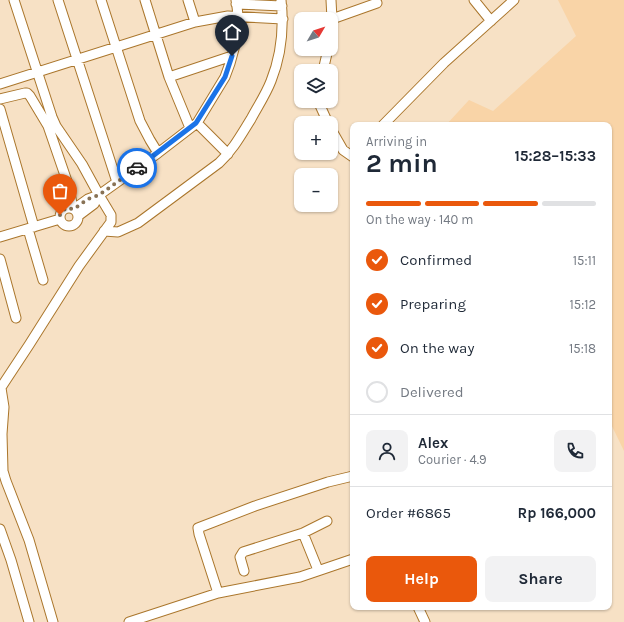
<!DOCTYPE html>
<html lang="en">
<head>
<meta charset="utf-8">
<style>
	:root { --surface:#fff; --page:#f2f2f3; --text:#1f2937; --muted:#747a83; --line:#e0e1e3; --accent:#ea580c }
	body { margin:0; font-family:Karla,sans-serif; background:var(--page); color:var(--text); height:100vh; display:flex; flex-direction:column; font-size:15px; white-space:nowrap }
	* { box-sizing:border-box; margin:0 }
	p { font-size:13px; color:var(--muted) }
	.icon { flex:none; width:22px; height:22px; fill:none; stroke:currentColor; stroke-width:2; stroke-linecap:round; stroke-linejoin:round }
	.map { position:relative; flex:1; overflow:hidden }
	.details { position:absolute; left:350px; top:122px; width:262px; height:488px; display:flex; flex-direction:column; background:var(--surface); border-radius:8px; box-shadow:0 1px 3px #0004 }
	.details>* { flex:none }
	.needle { width:26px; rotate:51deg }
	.tools { position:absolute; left:294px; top:12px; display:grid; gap:8px }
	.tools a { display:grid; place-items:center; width:44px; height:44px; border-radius:8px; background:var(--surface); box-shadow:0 1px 3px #0004; font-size:20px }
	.pin { position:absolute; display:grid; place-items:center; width:34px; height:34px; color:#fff; margin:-41px -17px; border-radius:50% 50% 50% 0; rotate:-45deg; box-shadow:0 0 4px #0007 }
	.pin .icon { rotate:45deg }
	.courier { position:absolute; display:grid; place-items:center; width:40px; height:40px; margin:-20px; border:3px solid #1a73e8; border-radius:50%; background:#fff; color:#222; box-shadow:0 1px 5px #0007 }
	.summary em { font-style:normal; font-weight:700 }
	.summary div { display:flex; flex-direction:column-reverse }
	.summary { display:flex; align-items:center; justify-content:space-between; height:68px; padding:0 16px }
	h1 { font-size:26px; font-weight:700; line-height:30px }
	.bar { display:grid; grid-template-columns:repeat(4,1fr); gap:6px 4px; align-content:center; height:48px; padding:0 16px }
	.bar i { height:5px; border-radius:3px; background:var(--line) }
	.bar .current { background:var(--accent) }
	.bar p { grid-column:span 4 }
	.line { display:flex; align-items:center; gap:10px; padding:0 16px; border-top:1px solid var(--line) }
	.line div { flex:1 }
	.round { display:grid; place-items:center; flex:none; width:42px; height:42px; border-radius:8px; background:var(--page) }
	ol { padding:0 16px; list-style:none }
	li { display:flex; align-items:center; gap:12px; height:44px }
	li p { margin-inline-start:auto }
	li .icon { padding:4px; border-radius:50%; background:var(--accent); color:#fff; stroke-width:4 }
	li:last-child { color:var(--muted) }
	li i { width:22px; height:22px; border:2px solid var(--line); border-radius:50% }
	.cta { display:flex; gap:8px; margin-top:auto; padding:8px 16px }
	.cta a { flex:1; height:46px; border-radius:8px; background:var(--accent); color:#fff; font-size:16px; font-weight:700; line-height:46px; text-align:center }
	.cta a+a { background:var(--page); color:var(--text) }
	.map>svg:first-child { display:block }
	.built { fill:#f9d4a7 }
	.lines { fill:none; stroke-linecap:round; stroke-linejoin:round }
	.minor-casing { stroke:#aa762c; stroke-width:11 }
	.minor { stroke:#fff; stroke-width:9 }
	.done { stroke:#887255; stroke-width:4; stroke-dasharray:0 7.2 }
	.route { stroke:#1a73e8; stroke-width:5 }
</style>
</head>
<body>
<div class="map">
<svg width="624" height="622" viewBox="0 0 624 622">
	<rect width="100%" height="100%" fill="#f7e1c5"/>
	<path class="built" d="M 558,0 L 624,0 L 624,451 L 609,420 L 609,125 L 446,125 L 469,100 L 493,111 L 576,36 Z"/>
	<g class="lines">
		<g class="minor-casing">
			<path id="minor" d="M 14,0 L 52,117 L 56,126 L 82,164 L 99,195
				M 58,0 L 117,182
				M 101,0 L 140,121 L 150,140 L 158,153
				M 145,0 L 169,77 L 190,128
				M 188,0 L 195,22
				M 331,0 L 332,19 L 331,32
				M 474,0 L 491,21
				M 236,4 L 282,6
				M 332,19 L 377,3
				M 323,71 L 328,49
				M 169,77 L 232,56
				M 0,84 L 195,22 L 228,16 L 283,19
				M 0,99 L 25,93 L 27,93 L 30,96 L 48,126 L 69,187 L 73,209
				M 318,101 L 328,123
				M 0,109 L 34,227
				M 197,123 L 228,154
				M 383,125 L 444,63 L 514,0
				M 331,129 L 343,150 L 353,157
				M60 217a9 9 0 1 1 18 0a9 9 0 1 1-18 0Z
				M 74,209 L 88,199 L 99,195
				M 78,216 L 94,204 L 99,195
				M 28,229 L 43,280
				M 104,231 L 118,232 L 138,223 L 219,163 C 233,150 241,135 251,119 C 258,106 266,94 271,81 C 281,56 284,27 281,0
				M 0,237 L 60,219
				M 0,259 L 16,318
				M 1,388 L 4,407 L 2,434 L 3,471 L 6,481 L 29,540 L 53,622
				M 0,389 L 29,345 L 79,266 L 111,222 L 111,215 L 99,195 L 158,153 L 197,123 L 225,77 C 232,60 238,37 238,19 C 238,12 237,6 236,0
				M 0,529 L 11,560 L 29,622
				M 303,533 L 318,570
				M 244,571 L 240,557 L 243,552 L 303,533 L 327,521
				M 218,593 L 199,534 L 198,528 L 255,506 L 328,482 L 353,476
				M 418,607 L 425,622
				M 129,622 L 218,593 L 300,577 L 353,559"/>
		</g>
		<use href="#minor" class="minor"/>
	</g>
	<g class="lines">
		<path class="done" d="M 60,215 L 62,212 L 66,208 L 74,209 L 88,199 L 99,195 L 137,168"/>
		<path class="route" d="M 137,168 L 196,123 L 225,77 L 232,56"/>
	</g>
</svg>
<div class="tools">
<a><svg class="needle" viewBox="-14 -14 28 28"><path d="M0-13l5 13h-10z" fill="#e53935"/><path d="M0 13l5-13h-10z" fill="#747a83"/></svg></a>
<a><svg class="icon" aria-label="layers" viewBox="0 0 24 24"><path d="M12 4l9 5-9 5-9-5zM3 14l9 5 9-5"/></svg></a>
<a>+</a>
<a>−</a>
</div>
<div class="pin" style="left:60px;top:215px;background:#ea580c"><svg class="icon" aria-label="bag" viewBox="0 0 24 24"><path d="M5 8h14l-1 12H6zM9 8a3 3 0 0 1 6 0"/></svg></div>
<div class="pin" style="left:232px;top:56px;background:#1f2937"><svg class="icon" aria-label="home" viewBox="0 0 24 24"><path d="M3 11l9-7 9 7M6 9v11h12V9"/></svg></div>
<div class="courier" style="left:137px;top:168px"><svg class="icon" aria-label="car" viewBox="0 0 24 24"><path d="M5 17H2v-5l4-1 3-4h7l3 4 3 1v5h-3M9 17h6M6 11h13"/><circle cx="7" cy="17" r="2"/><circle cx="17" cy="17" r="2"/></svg></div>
<section class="details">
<div class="summary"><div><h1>2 min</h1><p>Arriving in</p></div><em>15:28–15:33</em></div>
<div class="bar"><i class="current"></i><i class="current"></i><i class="current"></i><i></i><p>On the way · 140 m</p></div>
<ol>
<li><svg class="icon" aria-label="check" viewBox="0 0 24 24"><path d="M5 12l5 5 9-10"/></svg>Confirmed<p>15:11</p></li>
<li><svg class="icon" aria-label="check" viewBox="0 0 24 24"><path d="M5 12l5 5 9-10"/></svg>Preparing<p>15:12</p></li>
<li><svg class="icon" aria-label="check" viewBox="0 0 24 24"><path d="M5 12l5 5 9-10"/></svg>On the way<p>15:18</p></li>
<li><i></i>Delivered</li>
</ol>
<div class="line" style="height:72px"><a class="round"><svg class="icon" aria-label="person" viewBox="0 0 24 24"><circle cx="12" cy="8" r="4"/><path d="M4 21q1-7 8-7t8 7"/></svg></a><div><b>Alex</b><p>Courier · 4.9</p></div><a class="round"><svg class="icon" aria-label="phone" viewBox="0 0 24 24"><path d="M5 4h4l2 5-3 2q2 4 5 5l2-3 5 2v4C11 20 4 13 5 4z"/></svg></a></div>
<div class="line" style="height:52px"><div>Order #6865</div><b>Rp 166,000</b></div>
<div class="cta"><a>Help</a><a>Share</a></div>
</section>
</div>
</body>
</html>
